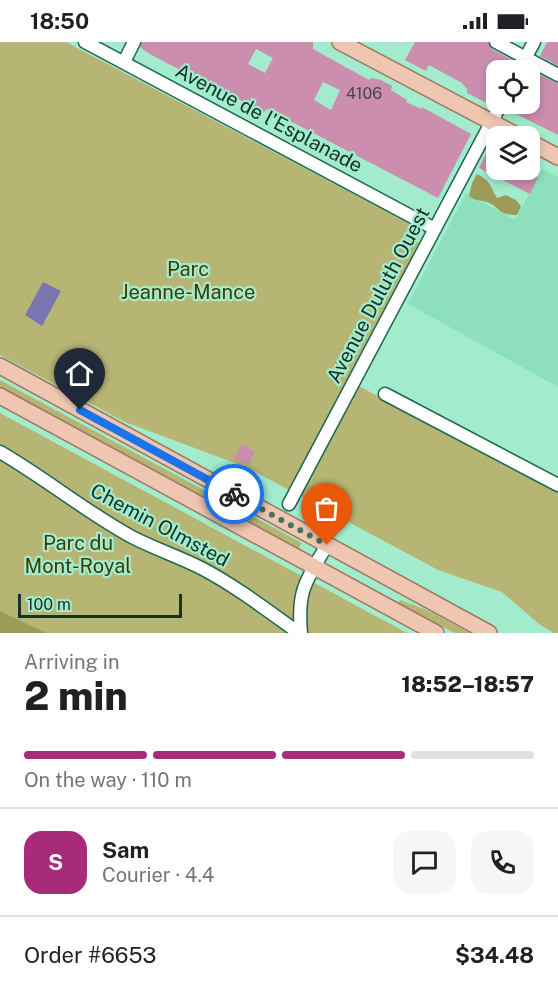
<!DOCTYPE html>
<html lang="en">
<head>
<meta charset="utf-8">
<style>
	:root { --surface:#fff; --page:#f6f6f6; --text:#202124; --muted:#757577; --line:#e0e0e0; --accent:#a82a7a }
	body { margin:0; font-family:"Public Sans",sans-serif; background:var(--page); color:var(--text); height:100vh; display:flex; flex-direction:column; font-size:22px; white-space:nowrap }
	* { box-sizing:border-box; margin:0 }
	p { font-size:20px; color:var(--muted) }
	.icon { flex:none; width:33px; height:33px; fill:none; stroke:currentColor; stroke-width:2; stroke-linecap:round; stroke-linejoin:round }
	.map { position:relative; height:591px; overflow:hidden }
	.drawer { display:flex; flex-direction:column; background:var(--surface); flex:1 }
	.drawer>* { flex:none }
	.tools { position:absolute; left:486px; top:18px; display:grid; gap:12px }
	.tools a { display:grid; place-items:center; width:54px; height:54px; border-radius:12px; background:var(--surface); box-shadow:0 3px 9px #0003; font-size:30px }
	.scale { position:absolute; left:18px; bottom:15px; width:164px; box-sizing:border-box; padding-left:6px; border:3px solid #153328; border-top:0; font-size:16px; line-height:21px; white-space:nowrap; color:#153328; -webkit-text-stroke:4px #a2eccd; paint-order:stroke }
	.pin { position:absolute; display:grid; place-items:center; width:51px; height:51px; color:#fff; margin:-62px -26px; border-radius:50% 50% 50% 0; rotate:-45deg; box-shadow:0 0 6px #0007 }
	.pin .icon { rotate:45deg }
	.courier { position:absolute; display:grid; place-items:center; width:60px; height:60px; margin:-30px; border:4px solid #1a73e8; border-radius:50%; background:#fff; color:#222; box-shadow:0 2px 8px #0007 }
	.overview em { font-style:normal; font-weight:800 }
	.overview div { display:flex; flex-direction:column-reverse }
	.overview { display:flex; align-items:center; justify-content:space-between; height:102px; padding:0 24px }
	h1 { font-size:39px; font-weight:800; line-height:45px }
	.bar { display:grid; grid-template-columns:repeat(4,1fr); gap:9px 6px; align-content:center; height:72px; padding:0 24px }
	.bar i { height:8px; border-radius:4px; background:var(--line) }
	.bar .selected { background:var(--accent) }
	.bar p { grid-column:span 4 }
	.line { display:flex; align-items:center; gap:15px; padding:0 24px; border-top:2px solid var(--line) }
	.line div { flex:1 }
	.round { display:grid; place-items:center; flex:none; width:63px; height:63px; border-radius:18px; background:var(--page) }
	.status { display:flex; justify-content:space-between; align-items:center; height:42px; padding:0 30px; background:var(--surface); direction:ltr }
	.status svg { height:16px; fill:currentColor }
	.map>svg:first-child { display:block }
	.built { fill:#8ddfbe }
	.green { fill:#b7b574 }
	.forest { fill:#9d9b58 }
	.water { fill:#7a76b1 }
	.building { fill:#cb8eae; fill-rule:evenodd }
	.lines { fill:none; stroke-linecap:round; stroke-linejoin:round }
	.minor-casing { stroke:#1a684f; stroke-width:15 }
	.major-casing { stroke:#9c7a61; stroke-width:18 }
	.minor { stroke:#fff; stroke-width:12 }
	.major { stroke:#efc6b2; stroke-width:15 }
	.done { stroke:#467462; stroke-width:6; stroke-dasharray:0 10.8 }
	.route { stroke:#1a73e8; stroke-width:8 }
	.labels { text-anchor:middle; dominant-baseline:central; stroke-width:4.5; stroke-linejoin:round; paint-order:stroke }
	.number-label { font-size:16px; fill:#424a4a }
	.street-label { font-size:20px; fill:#153328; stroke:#a2eccd }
	.park-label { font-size:20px; fill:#3e3b03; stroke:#a2eccd }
</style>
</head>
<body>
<div class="status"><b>18:50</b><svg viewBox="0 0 49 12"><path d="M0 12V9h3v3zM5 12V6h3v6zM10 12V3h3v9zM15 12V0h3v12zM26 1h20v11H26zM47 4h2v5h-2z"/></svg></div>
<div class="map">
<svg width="558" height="591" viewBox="0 0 558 591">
	<rect width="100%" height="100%" fill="#a2eccd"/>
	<path class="built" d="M 542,127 L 558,135 L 558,345 L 408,262 L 466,151 L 515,178 Z"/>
	<path class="green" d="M 0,0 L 66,0 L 410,182 L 409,184 L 418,189 L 419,194 L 417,200 L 419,201 L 347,338 L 558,448 L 558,591 L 554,591 L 539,582 L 502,550 L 438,528 L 248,426 L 125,380 L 0,313 Z
		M 0,338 L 302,501 L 298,507 L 0,345 Z
		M 0,371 L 407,591 L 0,591 Z
		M 400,558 L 427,568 L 470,591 L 454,591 L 399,561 Z"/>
	<path class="forest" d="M 477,132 C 490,138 491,145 497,156 L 506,153 L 516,158 L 521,164 L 517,173 C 497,173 500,165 487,160 C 480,158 475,159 469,154 L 472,141 Z
		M 0,569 L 44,590 L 45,591 L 0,591 Z"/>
	<path class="water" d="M 43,240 L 61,249 L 42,284 L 25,273 Z"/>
	<path class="building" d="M 142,0 L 313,0 L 313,7 L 369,38 L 371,36 L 381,38 L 392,44 L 391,48 L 407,58 L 406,60 L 421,67 L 422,65 L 471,92 L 438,156 L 267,67 L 263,71 L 198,34 L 193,32 L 192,34 L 184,30 L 148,11 L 140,5 ZM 256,7 L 273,16 L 265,31 L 248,22 ZM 323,40 L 340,48 L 331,68 L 314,58 Z
		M 415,0 L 488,0 L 492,7 L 512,18 L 508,25 L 496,19 L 496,46 L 489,60 L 487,61 L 467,51 L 467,47 L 462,41 L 429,23 L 426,29 L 405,18 Z
		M 547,0 L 558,0 L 558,24 L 540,14 Z
		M 536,31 L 558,41 L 558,93 L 510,69 L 513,62 L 530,62 L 530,43 Z
		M 490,104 L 496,107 L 496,128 L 524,128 L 538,135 L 530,152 L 479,126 Z
		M 242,402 L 255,410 L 248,423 L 234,416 Z"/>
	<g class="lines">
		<g class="minor-casing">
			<path id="minor" d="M 85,0 L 435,187
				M 496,0 L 558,33
				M 124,20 L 134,0
				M 519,28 L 534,0
				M 385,352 L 558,443
				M 0,410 C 45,436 86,470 132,495 C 155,507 180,515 203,527 C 237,545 268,569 299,591
				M 289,462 L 501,62
				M 301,591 C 297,548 306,539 327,503"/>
		</g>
		<g class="major-casing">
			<path id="major" d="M 340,0 L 518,94
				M 530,100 L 558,115
				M 0,324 L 489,591
				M 0,354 L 436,591"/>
		</g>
		<use href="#minor" class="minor"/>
		<use href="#major" class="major"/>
	</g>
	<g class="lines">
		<path class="done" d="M 234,452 L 327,503"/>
		<path class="route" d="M 80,368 L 234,452"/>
	</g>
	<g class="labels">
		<g class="number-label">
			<text x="364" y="51">4106</text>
		</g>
		<g class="street-label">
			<text transform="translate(269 76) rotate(28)">Avenue de l'Esplanade</text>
			<text transform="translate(378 253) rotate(-62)">Avenue Duluth Ouest</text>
			<text transform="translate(160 483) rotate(28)">Chemin Olmsted</text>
		</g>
		<g class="park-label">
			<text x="188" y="227">Parc<tspan x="188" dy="23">Jeanne-Mance</tspan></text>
			<text x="78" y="501">Parc du<tspan x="78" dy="23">Mont-Royal</tspan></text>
		</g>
	</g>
</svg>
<div class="tools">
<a><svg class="icon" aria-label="locate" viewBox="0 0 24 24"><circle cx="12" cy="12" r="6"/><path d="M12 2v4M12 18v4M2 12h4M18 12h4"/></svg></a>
<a><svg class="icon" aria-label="layers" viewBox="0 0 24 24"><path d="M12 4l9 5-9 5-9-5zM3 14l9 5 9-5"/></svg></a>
</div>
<div class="scale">100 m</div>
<div class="pin" style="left:327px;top:503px;background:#ea580c"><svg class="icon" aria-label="bag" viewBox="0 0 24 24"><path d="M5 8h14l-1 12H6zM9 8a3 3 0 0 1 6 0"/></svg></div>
<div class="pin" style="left:80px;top:368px;background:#1f2937"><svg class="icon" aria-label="home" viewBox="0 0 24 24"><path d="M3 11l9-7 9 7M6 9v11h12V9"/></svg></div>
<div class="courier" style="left:234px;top:452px"><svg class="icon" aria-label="bike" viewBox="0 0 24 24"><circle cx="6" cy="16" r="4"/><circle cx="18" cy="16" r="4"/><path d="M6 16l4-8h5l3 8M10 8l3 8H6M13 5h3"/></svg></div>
</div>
<section class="drawer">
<div class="overview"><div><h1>2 min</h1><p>Arriving in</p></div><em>18:52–18:57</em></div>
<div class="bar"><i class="selected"></i><i class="selected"></i><i class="selected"></i><i></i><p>On the way · 110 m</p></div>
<div class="line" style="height:108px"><b class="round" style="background:var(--accent);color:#fff">S</b><div><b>Sam</b><p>Courier · 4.4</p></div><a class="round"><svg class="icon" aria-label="chat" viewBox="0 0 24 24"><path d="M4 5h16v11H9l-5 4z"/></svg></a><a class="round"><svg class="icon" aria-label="phone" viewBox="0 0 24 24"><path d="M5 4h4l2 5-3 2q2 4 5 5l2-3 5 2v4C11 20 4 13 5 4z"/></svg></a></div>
<div class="line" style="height:78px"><div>Order #6653</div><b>$34.48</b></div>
</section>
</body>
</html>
